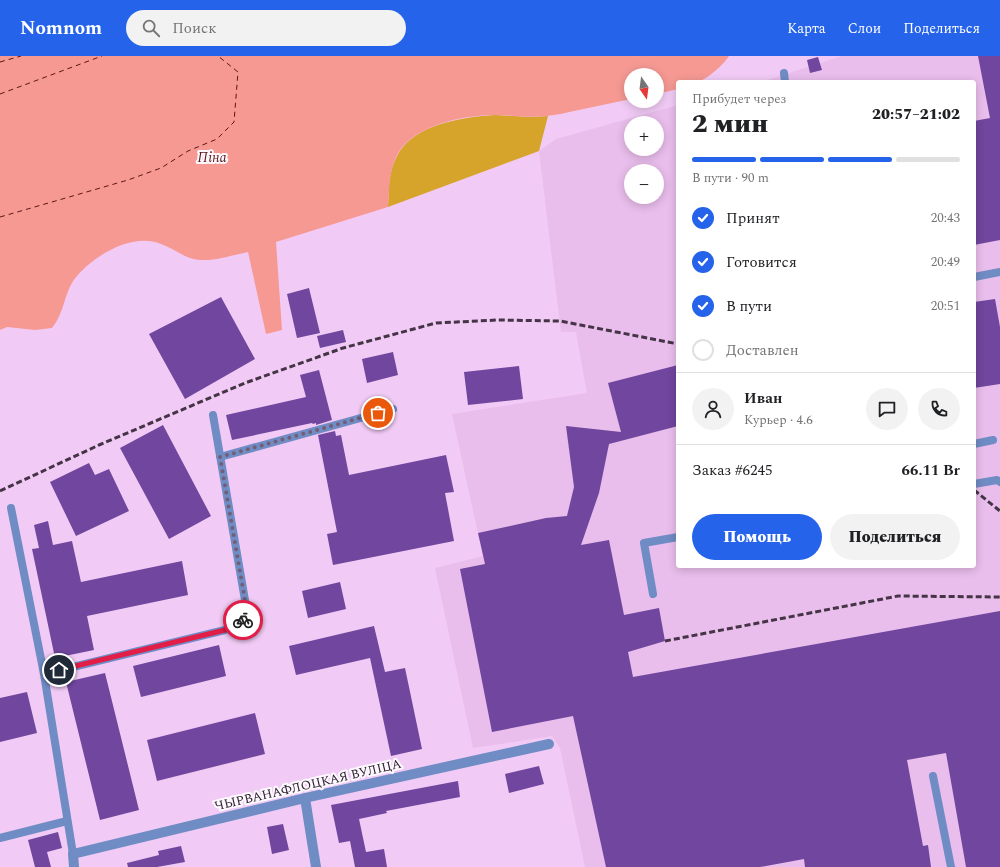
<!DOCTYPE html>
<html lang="ru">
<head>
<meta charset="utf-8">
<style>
	:root { --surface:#fff; --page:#f2f2f2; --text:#202124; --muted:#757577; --line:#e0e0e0; --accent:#2563eb }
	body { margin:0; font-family:Spectral,serif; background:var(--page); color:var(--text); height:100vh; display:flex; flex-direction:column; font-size:15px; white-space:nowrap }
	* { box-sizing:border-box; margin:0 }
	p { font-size:13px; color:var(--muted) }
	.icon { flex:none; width:22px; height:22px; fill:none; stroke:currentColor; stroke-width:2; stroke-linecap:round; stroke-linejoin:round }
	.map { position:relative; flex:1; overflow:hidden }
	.drawer { position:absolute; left:676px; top:24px; width:300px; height:488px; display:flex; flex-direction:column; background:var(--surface); border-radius:4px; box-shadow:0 2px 10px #0003 }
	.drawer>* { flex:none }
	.needle { width:26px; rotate:166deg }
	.controls { position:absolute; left:624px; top:12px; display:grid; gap:8px }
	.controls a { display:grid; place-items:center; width:40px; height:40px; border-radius:50%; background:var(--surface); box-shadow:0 2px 10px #0003; font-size:20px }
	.pin { position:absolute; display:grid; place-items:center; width:34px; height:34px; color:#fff; margin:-17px; border:2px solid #fff; border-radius:50%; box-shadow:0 1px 4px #0007 }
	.courier { position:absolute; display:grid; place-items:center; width:40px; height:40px; margin:-20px; border:3px solid #e11d48; border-radius:50%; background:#fff; color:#222; box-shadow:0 1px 5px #0007 }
	.overview em { font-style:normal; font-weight:800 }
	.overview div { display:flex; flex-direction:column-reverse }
	.overview { display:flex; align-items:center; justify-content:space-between; height:68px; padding:0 16px }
	h1 { font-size:26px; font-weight:800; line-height:30px }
	.bar { display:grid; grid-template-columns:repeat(4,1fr); gap:6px 4px; align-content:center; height:48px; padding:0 16px }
	.bar i { height:5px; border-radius:3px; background:var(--line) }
	.bar .on { background:var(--accent) }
	.bar p { grid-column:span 4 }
	.line { display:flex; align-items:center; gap:10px; padding:0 16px; border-top:1px solid var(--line) }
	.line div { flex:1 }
	.round { display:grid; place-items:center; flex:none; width:42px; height:42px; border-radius:21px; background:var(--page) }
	ol { padding:0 16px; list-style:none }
	li { display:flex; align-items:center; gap:12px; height:44px }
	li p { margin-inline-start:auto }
	li .icon { padding:4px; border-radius:50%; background:var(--accent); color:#fff; stroke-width:4 }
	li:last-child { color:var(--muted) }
	li i { width:22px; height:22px; border:2px solid var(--line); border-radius:50% }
	.button { display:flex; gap:8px; margin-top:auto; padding:8px 16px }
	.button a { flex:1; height:46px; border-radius:24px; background:var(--accent); color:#fff; font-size:16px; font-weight:800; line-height:46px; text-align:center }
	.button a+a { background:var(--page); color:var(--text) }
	header { display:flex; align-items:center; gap:24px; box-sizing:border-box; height:56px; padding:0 20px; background:var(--accent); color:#fff }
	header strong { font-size:19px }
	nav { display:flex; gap:22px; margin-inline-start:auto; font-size:14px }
	.search { width:280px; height:36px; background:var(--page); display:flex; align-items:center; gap:10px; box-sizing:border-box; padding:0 14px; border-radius:22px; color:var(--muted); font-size:15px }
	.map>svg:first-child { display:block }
	.built { fill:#e9bdec; fill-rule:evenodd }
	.forest { fill:#d6a32b }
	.water { fill:#f69993 }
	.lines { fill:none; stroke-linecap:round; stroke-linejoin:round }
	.ferry { stroke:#5c1617; stroke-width:1; stroke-dasharray:5 4; stroke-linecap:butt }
	.building { fill:#70469e }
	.service { stroke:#708cc4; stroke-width:8 }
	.minor { stroke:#708cc4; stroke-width:10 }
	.rail { stroke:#443445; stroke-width:3; stroke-dasharray:6 3; stroke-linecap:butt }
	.done { stroke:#745d76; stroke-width:4; stroke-dasharray:0 7.2 }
	.route { stroke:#e11d48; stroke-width:5 }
	.labels { text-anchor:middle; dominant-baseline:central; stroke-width:4; stroke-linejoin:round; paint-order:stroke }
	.street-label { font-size:13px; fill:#302231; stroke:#fdf9fe }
	.water-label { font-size:14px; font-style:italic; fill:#5c1617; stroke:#fdf9fe }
</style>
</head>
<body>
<header>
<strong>Nomnom</strong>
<div class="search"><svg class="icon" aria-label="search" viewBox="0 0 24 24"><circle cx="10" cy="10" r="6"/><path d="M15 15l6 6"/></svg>Поиск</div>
<nav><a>Карта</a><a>Слои</a><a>Поделиться</a></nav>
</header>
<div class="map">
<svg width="1000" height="811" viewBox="0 0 1000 811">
	<rect width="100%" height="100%" fill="#f1cbf5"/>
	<path class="built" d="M 842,0 L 1000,0 L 1000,811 L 585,811 L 560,692 L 552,680 L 473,692 L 435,512 L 483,500 L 452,358 L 587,337 L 576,276 L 561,276 L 539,95 L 556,83 L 678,49 L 678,510 L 974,510 L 974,26 L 761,26 ZM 631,67 L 657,67 L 657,93 L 631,93 ZM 631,115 L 657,115 L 657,141 L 631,141 Z"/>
	<path class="forest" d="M 495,59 L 532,61 L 548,60 L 539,95 L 388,151 C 389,134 388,116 397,100 C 413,68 463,61 495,59 Z"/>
	<path class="water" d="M 0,0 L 729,0 C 723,9 708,23 697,26 C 691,27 684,26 678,26 L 678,33 L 657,38 L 657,19 L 631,19 L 631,43 C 612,47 593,51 574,55 C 565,57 556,59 547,60 C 530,62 513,59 496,59 C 464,59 411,69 396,101 C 389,116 389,134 388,151 L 276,186 L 282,274 L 266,278 L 248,196 C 232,199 217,205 200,204 C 185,203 175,193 161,188 C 133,176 95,199 77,220 C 64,234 65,257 52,272 L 35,274 L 7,271 L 0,274 Z"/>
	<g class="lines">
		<path class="ferry" d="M 0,6 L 21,0
			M 0,38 L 102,0
			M 0,161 L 128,124 L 161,112 L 188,95 L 217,83 L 234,66 L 238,16 L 218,0"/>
	</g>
	<path class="building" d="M 978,0 L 1000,0 L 1000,184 L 974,189 L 974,65 L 990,62 Z
		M 818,1 L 822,14 L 810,17 L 807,4 Z
		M 309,232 L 320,277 L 297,282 L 287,238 Z
		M 221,241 L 255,303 L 185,343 L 149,278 Z
		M 995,243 L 1000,271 L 1000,328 L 974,332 L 974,246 Z
		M 343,274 L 346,286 L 320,292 L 317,280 Z
		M 393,296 L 398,319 L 367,327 L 362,303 Z
		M 678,309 L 678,370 L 609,388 L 599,437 L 581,489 L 609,484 L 624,559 L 659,552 L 665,585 L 628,596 L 633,621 L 1000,555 L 1000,811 L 966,811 L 946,697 L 907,704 L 923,790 L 928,789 L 931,811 L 805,811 L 804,803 L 760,811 L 606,811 L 573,660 L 492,676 L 460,513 L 485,508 L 478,477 L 546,462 L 567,460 L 574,431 L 566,370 L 621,376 L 608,327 Z
		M 519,310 L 523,343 L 468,349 L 464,316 Z
		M 319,314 L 332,364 L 316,369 L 316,367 L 313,368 L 312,367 L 232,384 L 226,359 L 306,341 L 300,319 Z
		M 163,369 L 211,460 L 169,483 L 120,392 Z
		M 335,375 L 336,380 L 341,379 L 349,419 L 446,399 L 454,436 L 445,437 L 454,485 L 333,509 L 327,478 L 337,476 L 318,379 Z
		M 89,407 L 95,419 L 109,413 L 129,455 L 76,480 L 50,426 Z
		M 48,465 L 53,489 L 72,485 L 81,526 L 182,505 L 188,539 L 87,560 L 94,594 L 55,602 L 32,493 L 39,492 L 34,469 Z
		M 340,526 L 346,553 L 308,562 L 302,535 Z
		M 374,570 L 385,616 L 405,612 L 422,693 L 391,700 L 370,602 L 296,619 L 289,590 Z
		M 219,589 L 226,620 L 141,641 L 133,610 Z
		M 105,617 L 139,754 L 100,764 L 66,626 Z
		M 27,636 L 37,677 L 0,686 L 0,642 Z
		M 255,657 L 265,698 L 157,725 L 147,684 Z
		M 539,710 L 544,728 L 509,737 L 505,718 Z
		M 458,725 L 460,741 L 386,755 L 387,757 L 359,763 L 366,796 L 384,793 L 387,811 L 355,811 L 350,785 L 339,787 L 331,749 Z
		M 283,768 L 289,794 L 272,798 L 267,771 Z
		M 58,776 L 62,792 L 47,796 L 51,811 L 35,811 L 28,784 Z
		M 181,790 L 185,806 L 157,811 L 128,811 L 127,807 L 159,799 L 158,795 Z"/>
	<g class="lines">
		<path class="service" d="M 784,17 L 785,26
			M 974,221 L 1000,216
			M 974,388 L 993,384
			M 220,401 L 393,353
			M 974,428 L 997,424 L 1000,426
			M 11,452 L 44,618 L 73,798
			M 653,538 L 644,487 L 678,481
			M 44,618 L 225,574 L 243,563 L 246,550 L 213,359
			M 933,720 L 951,811
			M 0,782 L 67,765"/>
		<path class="minor" d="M 305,742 L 316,811
			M 74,811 L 73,798 L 305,742 L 549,688"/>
		<path class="rail" d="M 974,434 L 1000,455
			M 0,435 L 99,389 L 245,327 L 343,292 L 436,267 L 498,264 L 560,265 L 678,288
			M 665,585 L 898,540 L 1000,541"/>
	</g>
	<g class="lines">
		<path class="done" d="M 243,564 L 246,550 L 220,401 L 378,357"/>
		<path class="route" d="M 59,614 L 225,574 L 243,564"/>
	</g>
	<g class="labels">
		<g class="street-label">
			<text transform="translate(308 729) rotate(-13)">ЧЫРВАНАФЛОЦКАЯ ВУЛІЦА</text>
		</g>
		<g class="water-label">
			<text x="212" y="101">Піна</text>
		</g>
	</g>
</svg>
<div class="controls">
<a><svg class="needle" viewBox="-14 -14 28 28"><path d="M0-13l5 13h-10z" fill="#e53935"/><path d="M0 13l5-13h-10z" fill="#757577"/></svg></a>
<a>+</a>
<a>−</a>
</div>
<div class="pin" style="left:378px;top:357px;background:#ea580c"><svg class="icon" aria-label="bag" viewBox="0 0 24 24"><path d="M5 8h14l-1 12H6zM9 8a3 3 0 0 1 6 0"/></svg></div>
<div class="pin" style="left:59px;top:614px;background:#1f2937"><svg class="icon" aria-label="home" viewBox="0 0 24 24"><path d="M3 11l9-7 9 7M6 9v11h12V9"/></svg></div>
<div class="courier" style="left:243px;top:564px"><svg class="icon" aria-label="bike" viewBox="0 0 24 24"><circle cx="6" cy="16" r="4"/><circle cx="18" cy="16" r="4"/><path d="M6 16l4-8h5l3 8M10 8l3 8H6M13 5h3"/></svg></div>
<section class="drawer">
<div class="overview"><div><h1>2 мин</h1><p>Прибудет через</p></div><em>20:57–21:02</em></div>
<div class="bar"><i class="on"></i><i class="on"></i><i class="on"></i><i></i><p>В пути · 90 m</p></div>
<ol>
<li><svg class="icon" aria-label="check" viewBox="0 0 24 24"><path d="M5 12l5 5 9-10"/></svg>Принят<p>20:43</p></li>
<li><svg class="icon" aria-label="check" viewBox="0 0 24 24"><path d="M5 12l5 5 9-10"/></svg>Готовится<p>20:49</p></li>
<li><svg class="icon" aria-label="check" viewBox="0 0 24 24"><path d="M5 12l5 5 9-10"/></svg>В пути<p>20:51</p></li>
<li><i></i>Доставлен</li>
</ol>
<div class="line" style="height:72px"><a class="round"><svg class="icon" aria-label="person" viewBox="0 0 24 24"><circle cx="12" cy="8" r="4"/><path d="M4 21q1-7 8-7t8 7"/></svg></a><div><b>Иван</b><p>Курьер · 4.6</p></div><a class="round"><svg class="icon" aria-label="chat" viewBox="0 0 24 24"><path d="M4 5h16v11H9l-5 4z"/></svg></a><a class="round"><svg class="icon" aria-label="phone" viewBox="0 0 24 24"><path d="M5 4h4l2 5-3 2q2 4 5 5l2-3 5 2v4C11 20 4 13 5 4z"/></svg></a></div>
<div class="line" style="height:52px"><div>Заказ #6245</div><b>66.11 Br</b></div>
<div class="button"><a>Помощь</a><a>Поделиться</a></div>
</section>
</div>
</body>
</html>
